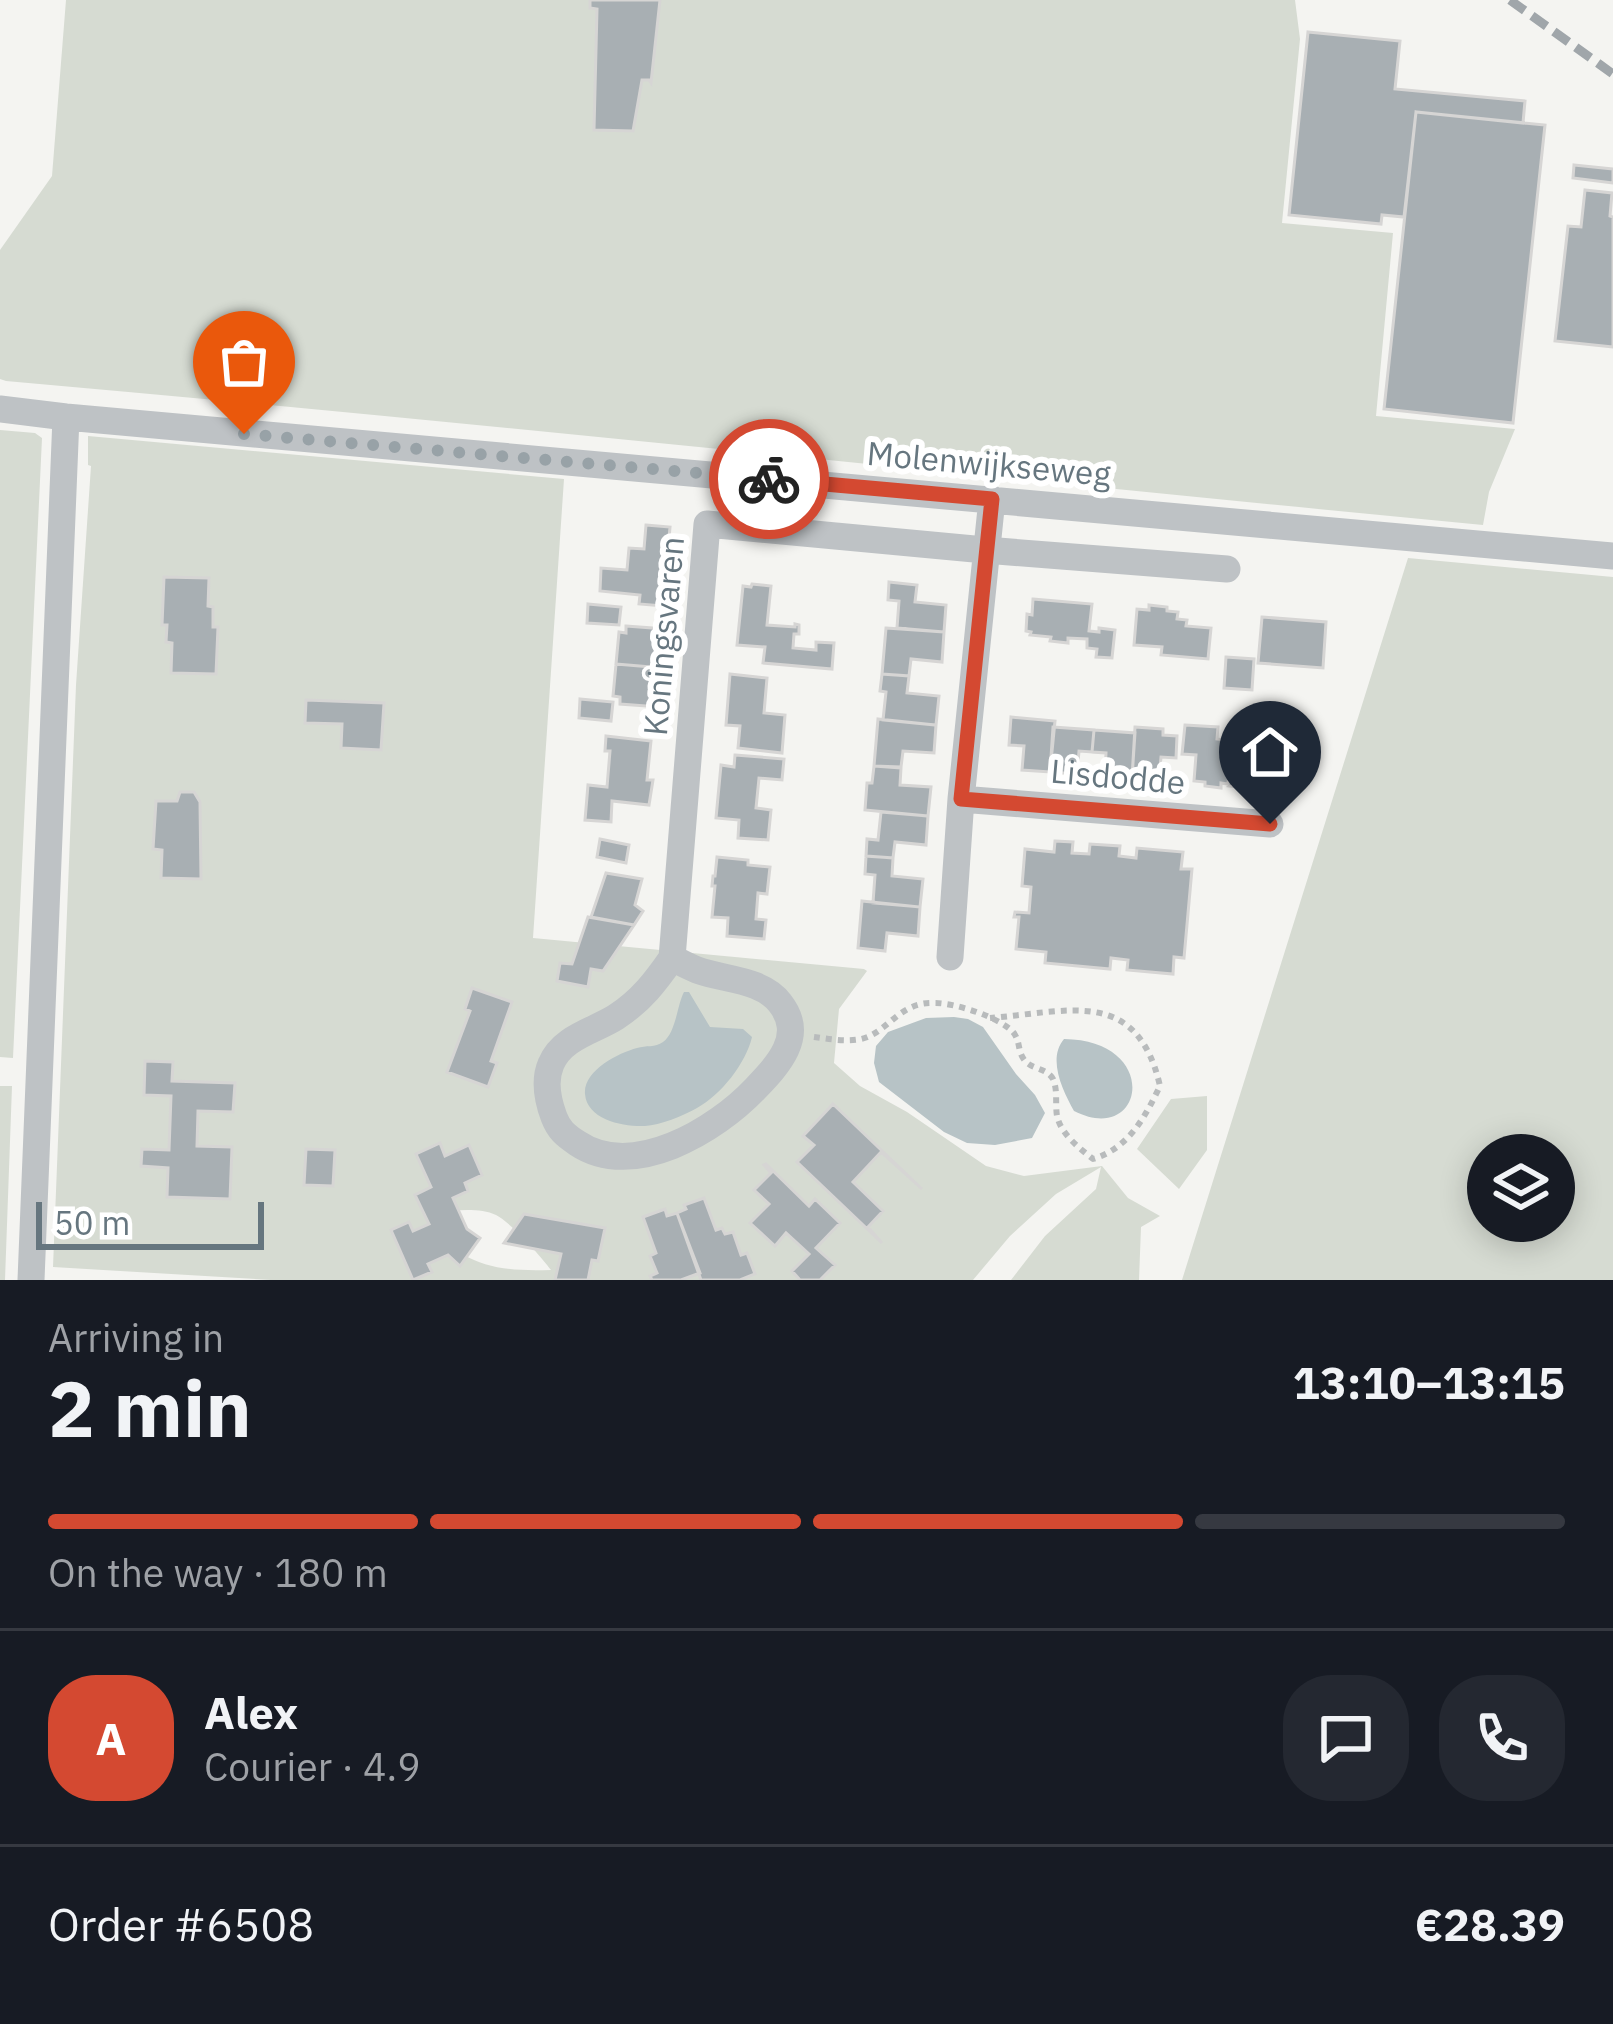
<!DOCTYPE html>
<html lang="en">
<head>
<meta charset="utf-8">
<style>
	:root { --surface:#171b24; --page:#242831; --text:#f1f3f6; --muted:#9ea1a6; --line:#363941; --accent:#d44931 }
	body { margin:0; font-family:"IBM Plex Sans",sans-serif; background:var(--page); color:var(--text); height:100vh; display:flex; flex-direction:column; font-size:45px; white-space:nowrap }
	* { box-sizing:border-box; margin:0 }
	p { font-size:39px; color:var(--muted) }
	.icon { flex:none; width:66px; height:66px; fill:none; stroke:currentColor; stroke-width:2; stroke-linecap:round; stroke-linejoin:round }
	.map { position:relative; height:1280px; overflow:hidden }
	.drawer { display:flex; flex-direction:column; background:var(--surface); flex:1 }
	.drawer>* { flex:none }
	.fabs { position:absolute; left:1467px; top:1134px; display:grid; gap:24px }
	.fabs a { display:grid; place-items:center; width:108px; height:108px; border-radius:50%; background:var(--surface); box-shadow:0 6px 30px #0003; font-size:60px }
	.scale { position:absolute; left:36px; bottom:30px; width:228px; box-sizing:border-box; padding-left:12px; border:6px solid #66767f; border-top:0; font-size:33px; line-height:42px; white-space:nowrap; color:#66767f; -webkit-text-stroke:9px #fff; paint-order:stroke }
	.pin { position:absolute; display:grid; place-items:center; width:102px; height:102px; color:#fff; margin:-123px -51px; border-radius:50% 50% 50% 0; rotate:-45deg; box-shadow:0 0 12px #0007 }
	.pin .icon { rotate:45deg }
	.courier { position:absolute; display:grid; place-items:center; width:120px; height:120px; margin:-60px; border:9px solid #d44931; border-radius:50%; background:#fff; color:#222; box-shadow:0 3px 15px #0007 }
	.summary em { font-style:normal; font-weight:800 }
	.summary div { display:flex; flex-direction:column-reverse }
	.summary { display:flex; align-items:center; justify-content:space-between; height:204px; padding:0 48px }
	h1 { font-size:78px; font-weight:800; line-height:90px }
	.bar { display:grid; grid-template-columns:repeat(4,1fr); gap:18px 12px; align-content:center; height:144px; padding:0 48px }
	.bar i { height:15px; border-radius:9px; background:var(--line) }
	.bar .on { background:var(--accent) }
	.bar p { grid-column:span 4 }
	.line { display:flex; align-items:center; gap:30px; padding:0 48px; border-top:3px solid var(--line) }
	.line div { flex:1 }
	.round { display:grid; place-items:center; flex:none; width:126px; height:126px; border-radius:48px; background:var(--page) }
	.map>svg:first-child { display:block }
	.green { fill:#d6dbd2; fill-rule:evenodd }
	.water { fill:#b7c3c6 }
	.building { fill:#a8afb3; stroke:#d6d5d4; stroke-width:3 }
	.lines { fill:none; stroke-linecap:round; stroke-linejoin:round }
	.path { stroke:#b8bbbc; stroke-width:6; stroke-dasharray:6 6; stroke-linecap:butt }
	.street { stroke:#bec2c5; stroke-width:27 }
	.rail { stroke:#a0a6aa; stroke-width:9; stroke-dasharray:18 9; stroke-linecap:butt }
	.done { stroke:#98a2a7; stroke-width:12; stroke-dasharray:0 21.6 }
	.route { stroke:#d44931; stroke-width:15 }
	.labels { text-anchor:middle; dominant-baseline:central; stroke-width:12; stroke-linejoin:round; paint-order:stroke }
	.street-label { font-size:33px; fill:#66767f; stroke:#fff }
</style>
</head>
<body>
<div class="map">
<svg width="1613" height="1280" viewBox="0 0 1613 1280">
	<rect width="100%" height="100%" fill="#f4f4f1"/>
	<path class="green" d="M 66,0 L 1295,0 L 1300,39 L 1282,223 L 1393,233 L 1376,416 L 1515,429 L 1489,492 L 1483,525 C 990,478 499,424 6,381 L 0,379 L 0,250 L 52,176 Z
		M 0,430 L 35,433 L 42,438 L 13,1058 L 0,1057 Z
		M 88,436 L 564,479 L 533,938 L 864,969 L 867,971 L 839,1009 L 834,1063 L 860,1086 L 907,1112 L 986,1166 L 1024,1176 L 1102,1166 L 1128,1198 L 1160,1216 L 1141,1227 L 1139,1280 L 1011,1280 L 1045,1236 L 1096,1189 L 1101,1167 L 1056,1194 L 1010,1236 L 973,1280 L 271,1280 L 53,1267 L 76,685 L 91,466 L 88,465 ZM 438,1211 C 455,1211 480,1207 496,1215 C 510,1222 541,1256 551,1270 C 494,1272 458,1265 424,1215 Z
		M 1408,558 L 1613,577 L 1613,1280 L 1182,1280 ZM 1554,1155 L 1554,1221 L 1488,1221 L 1488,1155 Z
		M 0,1086 L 12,1086 L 5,1280 L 0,1280 Z
		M 1207,1096 L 1207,1150 L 1179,1189 L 1137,1149 L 1171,1099 Z"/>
	<path class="water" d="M 684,992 L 689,992 L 710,1027 L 743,1029 L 752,1037 C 746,1063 721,1095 697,1108 C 683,1116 660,1125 645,1126 C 624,1127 587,1120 585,1094 C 583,1071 618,1053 637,1048 C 646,1045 655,1048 663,1042 C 676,1033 677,1005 684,992 Z
		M 954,1017 L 968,1019 L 983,1027 L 1016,1074 L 1035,1095 L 1045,1113 L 1032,1138 L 995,1145 L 967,1143 L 944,1132 L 879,1082 L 874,1063 L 876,1046 L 888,1032 L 926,1018 Z
		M 1064,1039 C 1162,1040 1145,1147 1074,1111 C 1063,1091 1047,1059 1064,1039 Z"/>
	<path class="building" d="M 590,0 L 660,0 L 651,83 L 649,80 L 642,80 L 633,131 L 594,130 L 597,9 L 590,8 Z
		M 1308,32 L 1400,41 L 1395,89 L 1525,101 L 1523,123 L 1416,112 L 1404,217 L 1382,215 L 1381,224 L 1289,215 Z
		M 1416,112 L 1545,125 L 1513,423 L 1384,409 Z
		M 1574,165 L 1613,169 L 1613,183 L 1573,178 Z
		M 1585,190 L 1612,193 L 1610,216 L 1613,217 L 1613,347 L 1555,341 L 1568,226 L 1581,227 Z
		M 646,525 L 670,527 L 663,606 L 639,604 L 640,595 L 600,591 L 601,568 L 627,570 L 629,548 L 644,549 Z
		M 164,577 L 209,578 L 208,606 L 213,607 L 213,627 L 218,627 L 216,674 L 171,673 L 172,643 L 166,642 L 167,625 L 162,625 Z
		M 889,582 L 917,585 L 915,602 L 946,605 L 944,632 L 897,628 L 899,601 L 888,600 Z
		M 752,584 L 771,586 L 767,625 L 795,627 L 795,624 L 799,625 L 799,634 L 794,634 L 793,648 L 816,650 L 816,642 L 834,643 L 832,669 L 763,663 L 765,647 L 737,645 L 743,586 L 751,587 Z
		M 1033,599 L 1092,604 L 1089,631 L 1099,632 L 1099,628 L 1115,630 L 1112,658 L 1096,657 L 1097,649 L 1087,648 L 1087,639 L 1068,638 L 1068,643 L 1050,641 L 1051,637 L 1030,635 L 1031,632 L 1026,631 L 1027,614 L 1032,615 Z
		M 588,604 L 621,607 L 619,625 L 587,623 Z
		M 1149,605 L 1167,607 L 1167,611 L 1178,612 L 1177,619 L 1187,620 L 1186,626 L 1211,628 L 1208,659 L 1161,655 L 1162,647 L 1134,645 L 1137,609 L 1149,610 Z
		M 1262,617 L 1326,622 L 1323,668 L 1258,663 Z
		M 626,626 L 665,629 L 665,639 L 669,639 L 667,656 L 661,656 L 663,668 L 616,664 L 619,632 L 626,633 Z
		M 886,628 L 944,632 L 942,662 L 911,659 L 909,676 L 882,674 Z
		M 1226,657 L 1254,659 L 1252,690 L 1224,688 Z
		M 616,664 L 663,668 L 659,680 L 665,681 L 663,698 L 659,697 L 659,707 L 620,704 L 620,697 L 613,696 Z
		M 730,674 L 767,678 L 764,713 L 785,715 L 782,753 L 738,748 L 740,726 L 726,725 Z
		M 882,674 L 909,676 L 907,693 L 939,696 L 936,725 L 883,720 L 886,692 L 880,691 Z
		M 580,699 L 613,702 L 611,721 L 579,718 Z
		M 306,700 L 384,703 L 381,750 L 341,748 L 342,724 L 305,723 Z
		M 1011,717 L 1055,721 L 1050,772 L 1022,770 L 1024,746 L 1009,745 Z
		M 878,719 L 936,725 L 934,753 L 903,751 L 901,767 L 874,766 Z
		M 1233,724 L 1234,741 L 1265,743 L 1265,725 L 1267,728 L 1294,729 L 1284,730 L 1284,733 L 1283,755 L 1292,756 L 1289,775 L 1263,773 L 1262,789 L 1228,786 Z
		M 1185,725 L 1218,727 L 1217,739 L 1232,741 L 1228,784 L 1221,783 L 1221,788 L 1205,786 L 1205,782 L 1194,781 L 1196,755 L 1182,754 Z
		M 1053,727 L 1094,730 L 1092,752 L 1079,751 L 1077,774 L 1050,772 Z
		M 1135,727 L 1163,729 L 1163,735 L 1177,736 L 1176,758 L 1161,757 L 1159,780 L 1132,778 Z
		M 1094,730 L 1135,733 L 1132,778 L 1105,776 L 1106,753 L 1092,752 Z
		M 606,736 L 651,741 L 647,780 L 653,780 L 649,805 L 612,801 L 611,822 L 585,820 L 588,785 L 607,787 L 610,751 L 605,751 Z
		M 735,755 L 784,759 L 782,780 L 759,778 L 756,808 L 771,810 L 768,840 L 738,838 L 739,820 L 716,818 L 721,765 L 734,767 Z
		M 874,766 L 901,768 L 900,785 L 931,787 L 928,816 L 865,810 L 867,783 L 872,783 Z
		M 180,792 L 194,792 L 200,802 L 201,879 L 161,878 L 162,850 L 153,849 L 156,801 L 177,801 Z
		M 881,812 L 928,816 L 926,845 L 895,842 L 893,858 L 866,856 L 867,839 L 878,840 Z
		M 600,839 L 629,845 L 626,863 L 597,857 Z
		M 1055,841 L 1073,842 L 1072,853 L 1089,854 L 1090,844 L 1120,846 L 1119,856 L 1136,858 L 1137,848 L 1183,852 L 1181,869 L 1192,869 L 1184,958 L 1174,957 L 1173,974 L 1127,970 L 1128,960 L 1111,958 L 1110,969 L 1045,963 L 1046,952 L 1016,949 L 1019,917 L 1014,917 L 1015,912 L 1029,913 L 1031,887 L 1022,886 L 1025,849 L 1054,852 Z
		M 866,856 L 893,858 L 892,876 L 923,879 L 920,907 L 873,903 L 875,875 L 865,874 Z
		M 717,857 L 748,860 L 748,865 L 770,867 L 767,894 L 758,893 L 756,919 L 766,920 L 764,939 L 727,936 L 728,918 L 712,917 L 715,886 L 712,886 L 713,876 L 715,876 Z
		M 606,873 L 642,879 L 635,905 L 643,911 L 634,925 L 591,917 Z
		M 862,901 L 920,907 L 918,936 L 887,933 L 885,951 L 858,948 Z
		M 588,917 L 634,925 L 603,971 L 591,969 L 588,987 L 557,981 L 560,963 L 572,964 Z
		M 472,988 L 512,1002 L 491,1061 L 497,1063 L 488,1087 L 447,1072 L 470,1011 L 465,1009 Z
		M 145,1061 L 173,1062 L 172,1081 L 235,1083 L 233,1112 L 198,1111 L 197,1146 L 232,1147 L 230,1199 L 167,1197 L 168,1168 L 141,1166 L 142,1149 L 169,1150 L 171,1096 L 144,1095 Z
		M 833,1104 L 922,1189 L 881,1152 L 853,1182 L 883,1211 L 868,1227 L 882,1243 L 797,1162 L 814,1145 L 803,1136 Z
		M 440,1143 L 445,1156 L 469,1145 L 482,1175 L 465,1183 L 468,1191 L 453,1198 L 467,1229 L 480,1238 L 460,1266 L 448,1255 L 428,1264 L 432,1272 L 413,1280 L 391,1230 L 409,1222 L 413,1231 L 429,1224 L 415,1195 L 431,1187 L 416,1154 Z
		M 306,1149 L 335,1150 L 333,1186 L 304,1185 Z
		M 766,1164 L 809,1206 L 815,1199 L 840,1223 L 816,1248 L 835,1265 L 820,1280 L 800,1280 L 792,1271 L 809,1254 L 786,1233 L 775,1246 L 750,1223 L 769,1204 L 754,1190 L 771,1173 L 764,1165 Z
		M 704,1198 L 716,1230 L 722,1228 L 725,1234 L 733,1232 L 741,1255 L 747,1253 L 755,1274 L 740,1280 L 701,1280 L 677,1213 L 686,1209 L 684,1205 Z
		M 665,1209 L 667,1216 L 677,1213 L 700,1273 L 681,1280 L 652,1280 L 650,1276 L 657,1273 L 650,1256 L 656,1253 L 643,1217 Z
		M 524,1214 L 605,1228 L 598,1261 L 592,1260 L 588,1280 L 555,1280 L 561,1254 L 504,1243 Z"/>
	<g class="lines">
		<path class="path" d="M 814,1037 C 829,1039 846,1042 861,1039 C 888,1033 899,1001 935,1003 C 955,1003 999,1017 1013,1032 C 1020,1040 1018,1051 1023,1058 C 1030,1070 1046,1067 1053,1079 C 1058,1090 1055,1104 1057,1116 C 1061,1134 1079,1148 1093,1159 C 1129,1148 1145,1117 1160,1086 C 1137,986 1068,1012 990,1018"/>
		<path class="street" d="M 0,409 L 66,417 L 1613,556
			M 961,799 L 1270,824
			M 950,957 L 961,799 L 992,499
			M 672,958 C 680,962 689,967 697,970 C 724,980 762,979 780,1003 C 806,1036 778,1065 755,1089 C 716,1130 633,1181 577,1143 C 565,1135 559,1130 554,1117 C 548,1101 544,1080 551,1064 C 562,1037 594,1031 616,1017 C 641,1001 656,981 672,958 L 707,524 L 985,550 L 1227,569
			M 31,1280 L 66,417"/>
		<path class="rail" d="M 1510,0 L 1613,74"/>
	</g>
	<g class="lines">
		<path class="done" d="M 244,434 L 769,479"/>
		<path class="route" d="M 769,479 L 992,499 L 961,799 L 1270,824"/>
	</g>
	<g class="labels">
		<g class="street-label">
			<text transform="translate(989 463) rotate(5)">Molenwijkseweg</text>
			<text transform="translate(663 636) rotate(-85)">Koningsvaren</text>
			<text transform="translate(1118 776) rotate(5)">Lisdodde</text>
		</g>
	</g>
</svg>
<div class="fabs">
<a><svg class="icon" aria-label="layers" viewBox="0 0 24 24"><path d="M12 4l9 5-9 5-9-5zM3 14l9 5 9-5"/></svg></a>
</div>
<div class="scale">50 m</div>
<div class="pin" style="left:244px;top:434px;background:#ea580c"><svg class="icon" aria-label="bag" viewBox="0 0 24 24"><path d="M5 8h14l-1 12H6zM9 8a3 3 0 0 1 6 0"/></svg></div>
<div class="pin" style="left:1270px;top:824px;background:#1f2937"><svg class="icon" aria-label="home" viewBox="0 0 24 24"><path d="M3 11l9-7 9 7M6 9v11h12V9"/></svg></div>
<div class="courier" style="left:769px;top:479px"><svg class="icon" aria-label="bike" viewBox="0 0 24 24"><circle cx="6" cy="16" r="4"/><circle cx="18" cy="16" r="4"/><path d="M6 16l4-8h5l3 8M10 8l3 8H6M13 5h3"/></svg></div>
</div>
<section class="drawer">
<div class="summary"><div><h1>2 min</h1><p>Arriving in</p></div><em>13:10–13:15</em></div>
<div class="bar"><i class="on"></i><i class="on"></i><i class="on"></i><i></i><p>On the way · 180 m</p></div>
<div class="line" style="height:216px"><b class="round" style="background:var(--accent);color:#fff">A</b><div><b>Alex</b><p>Courier · 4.9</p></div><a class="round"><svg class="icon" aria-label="chat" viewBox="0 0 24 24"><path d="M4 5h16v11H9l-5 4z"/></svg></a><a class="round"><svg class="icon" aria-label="phone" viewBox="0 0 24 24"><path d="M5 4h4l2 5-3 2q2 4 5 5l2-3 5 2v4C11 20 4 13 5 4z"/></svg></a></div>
<div class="line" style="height:156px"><div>Order #6508</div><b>€28.39</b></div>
</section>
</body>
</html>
